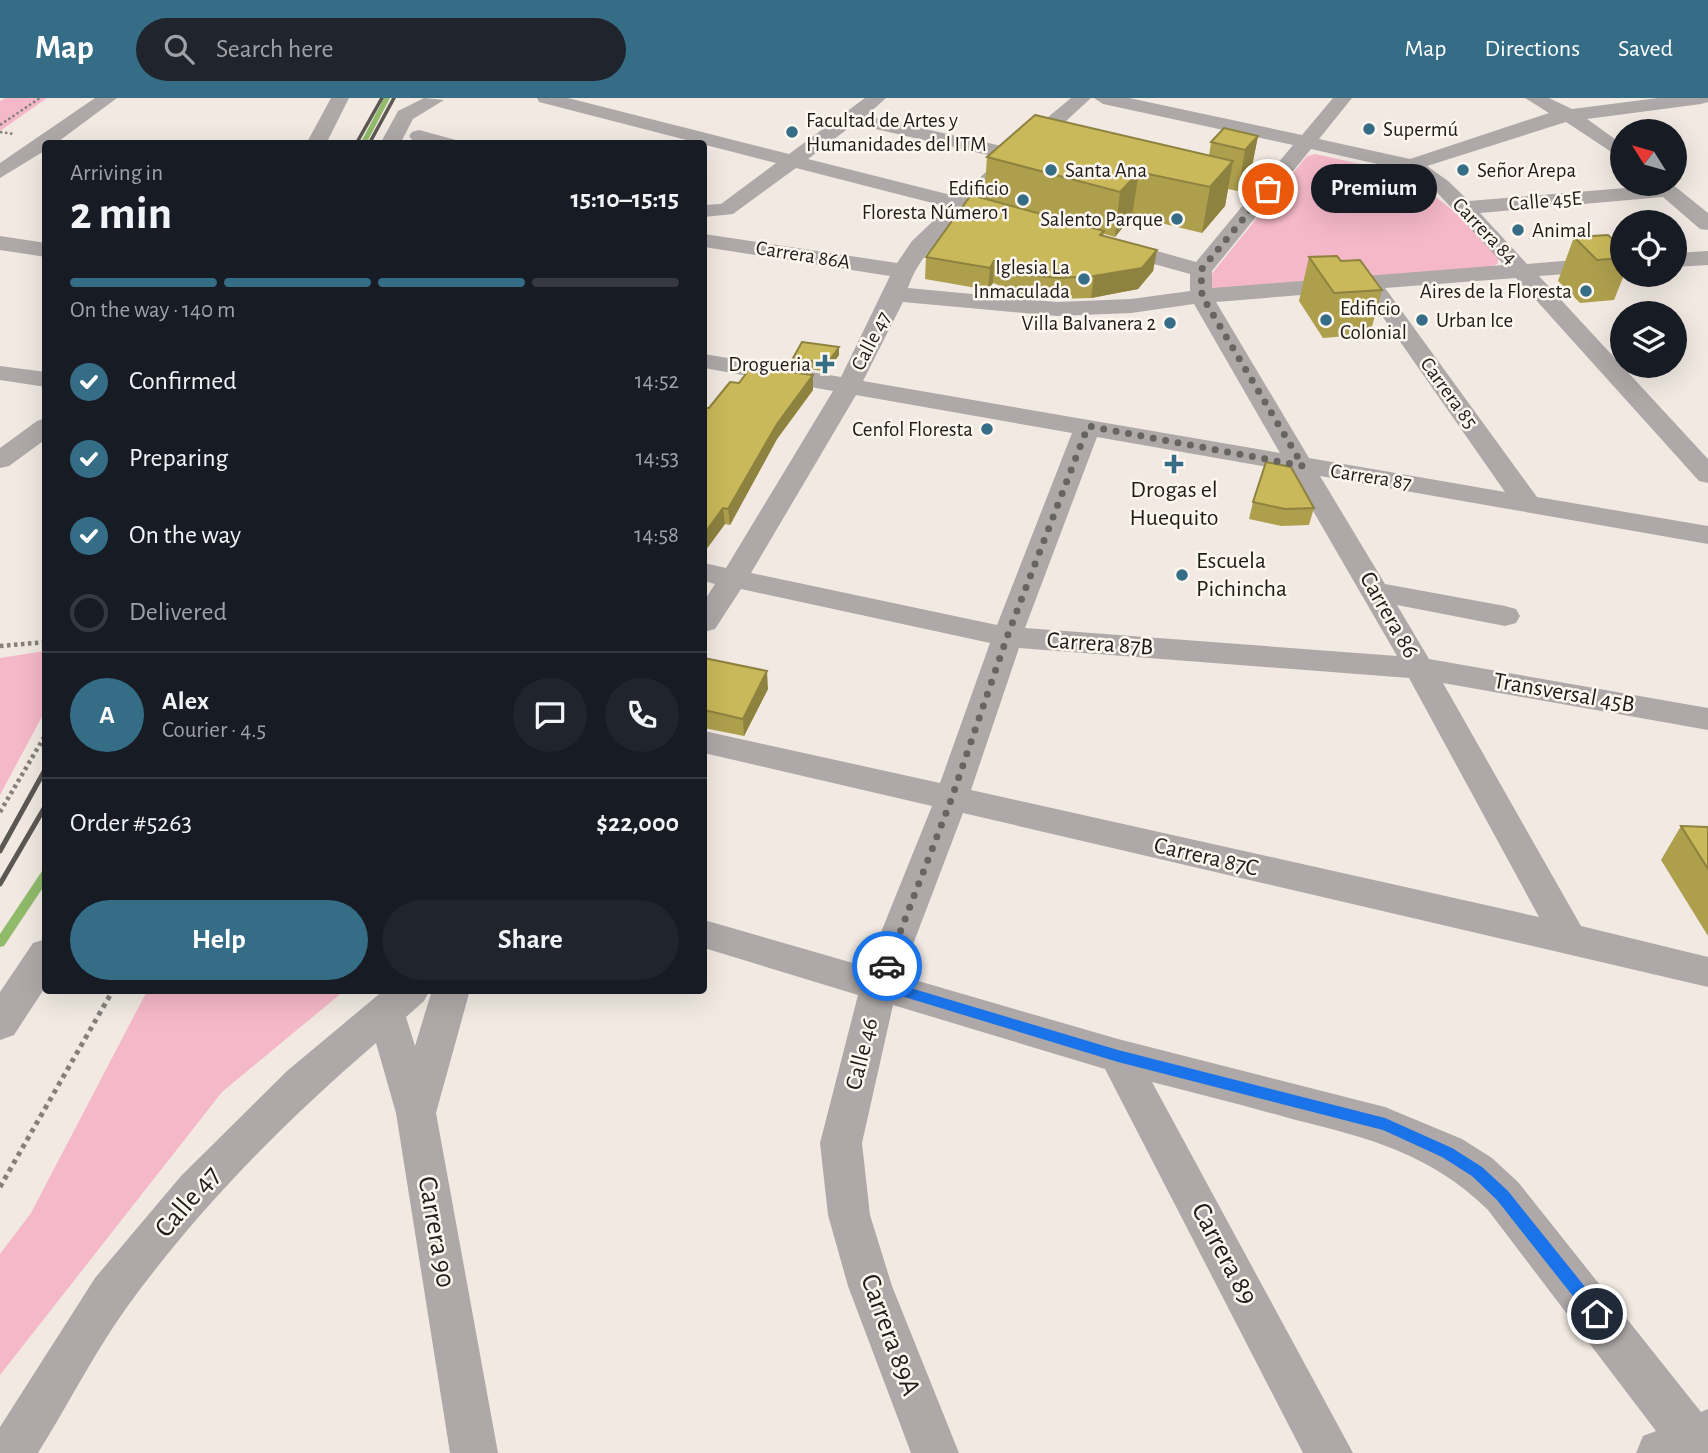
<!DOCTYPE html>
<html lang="en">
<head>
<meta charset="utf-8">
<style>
	:root { --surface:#171b24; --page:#20242c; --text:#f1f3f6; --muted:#9ea1a6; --line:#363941; --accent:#356d87 }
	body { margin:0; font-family:"Alegreya Sans",sans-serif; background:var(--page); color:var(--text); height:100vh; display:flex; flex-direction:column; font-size:26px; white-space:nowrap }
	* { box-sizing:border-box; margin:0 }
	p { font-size:23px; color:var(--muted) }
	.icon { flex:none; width:38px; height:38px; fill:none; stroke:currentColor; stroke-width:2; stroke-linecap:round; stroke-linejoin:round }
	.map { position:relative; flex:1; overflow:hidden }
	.panel { position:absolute; left:42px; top:42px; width:665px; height:854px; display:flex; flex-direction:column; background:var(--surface); border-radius:7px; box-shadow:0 7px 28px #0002 }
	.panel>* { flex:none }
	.needle { width:46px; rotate:307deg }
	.tools { position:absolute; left:1610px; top:21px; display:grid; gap:14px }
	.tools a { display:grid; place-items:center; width:77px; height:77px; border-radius:50%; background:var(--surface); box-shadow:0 7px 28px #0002; font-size:35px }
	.pin { position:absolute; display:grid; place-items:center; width:60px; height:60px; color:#fff; margin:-30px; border:4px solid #fff; border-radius:50%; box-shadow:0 2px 7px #0007 }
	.courier { position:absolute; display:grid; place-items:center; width:70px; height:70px; margin:-35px; border:5px solid #1a73e8; border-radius:50%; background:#fff; color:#222; box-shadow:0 2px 9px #0007 }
	.bubble { position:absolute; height:49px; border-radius:24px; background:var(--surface); box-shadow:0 7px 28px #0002; font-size:23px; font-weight:600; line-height:49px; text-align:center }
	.head em { font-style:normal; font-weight:600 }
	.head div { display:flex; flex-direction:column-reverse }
	.head { display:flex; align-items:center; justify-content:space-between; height:119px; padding:0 28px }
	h1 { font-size:46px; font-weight:600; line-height:52px }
	.bar { display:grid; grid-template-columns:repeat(4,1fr); gap:10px 7px; align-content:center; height:84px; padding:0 28px }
	.bar i { height:9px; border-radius:5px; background:var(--line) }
	.bar .active { background:var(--accent) }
	.bar p { grid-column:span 4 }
	.line { display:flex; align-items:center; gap:18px; padding:0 28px; border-top:2px solid var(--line) }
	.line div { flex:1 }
	.round { display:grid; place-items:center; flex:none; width:74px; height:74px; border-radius:37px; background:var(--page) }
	ol { padding:0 28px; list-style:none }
	li { display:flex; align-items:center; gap:21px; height:77px }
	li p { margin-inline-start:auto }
	li .icon { padding:7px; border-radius:50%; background:var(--accent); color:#fff; stroke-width:4 }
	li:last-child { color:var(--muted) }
	li i { width:38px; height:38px; border:4px solid var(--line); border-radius:50% }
	.button { display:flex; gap:14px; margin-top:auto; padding:14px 28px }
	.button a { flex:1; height:80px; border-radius:42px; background:var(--accent); color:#fff; font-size:28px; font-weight:600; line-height:80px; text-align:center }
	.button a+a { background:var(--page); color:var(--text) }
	header { display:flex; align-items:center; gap:42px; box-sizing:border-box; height:98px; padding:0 35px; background:var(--accent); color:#fff }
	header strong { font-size:33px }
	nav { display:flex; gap:38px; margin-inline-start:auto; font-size:24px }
	.search { width:490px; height:63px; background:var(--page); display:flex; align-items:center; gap:18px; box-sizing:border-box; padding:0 24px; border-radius:38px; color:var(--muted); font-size:26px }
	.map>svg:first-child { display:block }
	.green { fill:#f5b8c9 }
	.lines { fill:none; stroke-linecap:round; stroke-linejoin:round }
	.stream { fill:#8fbb6a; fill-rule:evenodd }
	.path-far2 { stroke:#86807c; stroke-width:2.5; stroke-dasharray:2.5 2.5; stroke-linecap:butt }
	.path-far1 { stroke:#86807c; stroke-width:4.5; stroke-dasharray:3.5 3.5; stroke-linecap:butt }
	.path { stroke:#86807c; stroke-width:5; stroke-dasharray:4.5 4.5; stroke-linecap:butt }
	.minor { fill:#aea9a8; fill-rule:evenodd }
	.rail-far1 { stroke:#5b5753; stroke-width:3.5 }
	.rail { stroke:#5b5753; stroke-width:5 }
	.wall { fill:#ae9f4d }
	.shaded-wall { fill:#8d823f }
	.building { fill:#cab95a; stroke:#8d823f; stroke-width:2 }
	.route { fill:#1a73e8 }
	.done { stroke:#686460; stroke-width:7; stroke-dasharray:0 12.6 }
	.poi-dot { fill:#356d87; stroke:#fef7ef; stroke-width:2.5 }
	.labels { text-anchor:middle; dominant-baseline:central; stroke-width:5; stroke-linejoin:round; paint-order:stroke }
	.far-poi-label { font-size:21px; fill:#1f1c1a; stroke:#fef7ef; text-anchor:start }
	.far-street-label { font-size:21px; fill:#1f1c1a; stroke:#fef7ef }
	.poi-label { font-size:24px; fill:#1f1c1a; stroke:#fef7ef }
	.street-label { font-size:24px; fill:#1f1c1a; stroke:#fef7ef }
	.near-street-label { font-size:28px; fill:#1f1c1a; stroke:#fef7ef }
</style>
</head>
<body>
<header>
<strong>Map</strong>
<div class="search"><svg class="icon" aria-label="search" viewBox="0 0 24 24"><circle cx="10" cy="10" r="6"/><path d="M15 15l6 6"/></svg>Search here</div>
<nav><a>Map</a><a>Directions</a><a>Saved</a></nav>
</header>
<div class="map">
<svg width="1708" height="1355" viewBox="0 0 1708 1355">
	<rect width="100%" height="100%" fill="#f1e9e2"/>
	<path class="green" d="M 6,0 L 47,0 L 0,33 L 0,3 Z
		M 1315,56 L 1406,76 L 1455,114 L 1498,157 L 1498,165 L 1490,172 L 1225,193 L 1211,190 L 1206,183 L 1307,58 Z
		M 45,553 L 45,613 L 0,697 L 0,560 Z
		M 147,893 L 344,893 L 222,994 L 0,1277 L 0,1156 L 31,1115 Z"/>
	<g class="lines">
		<path class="stream" d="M 384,0 L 390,0 L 366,46 L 360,46 Z
			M 46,772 L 46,785 L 4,848 L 0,849 L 0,836 L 42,773 Z"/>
		<path class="path-far2" d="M 0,27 L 40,0
			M 0,34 L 14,36"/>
		<path class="path-far1" d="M 0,548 L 46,544
			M 0,714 L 46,636"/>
		<path class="path" d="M 0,1089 L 113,892"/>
		<path class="minor" d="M 95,0 L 117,0 L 55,46 L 46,46 L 46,52 L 0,80 L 0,65 Z
			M 331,0 L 349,0 L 326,46 L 306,46 Z
			M 424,0 L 444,2 L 413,21 L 400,46 L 380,46 L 398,13 Z
			M 537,0 L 568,0 L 789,56 L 865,0 L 886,0 L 866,18 L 1011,50 L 1071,0 L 1091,0 L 978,104 L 1016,113 L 1019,118 L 1016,123 L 1008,124 L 968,114 C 943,138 919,157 908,190 L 1057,204 L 1131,201 L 1190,193 L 1190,176 L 1103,152 L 1100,147 L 1111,140 L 1196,164 L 1293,47 L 1103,6 L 1094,0 L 1129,0 L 1302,37 L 1333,0 L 1352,0 L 1319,41 L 1410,61 L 1549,15 L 1525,0 L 1549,0 L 1572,11 L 1658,0 L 1708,0 L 1708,4 L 1701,6 L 1587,21 L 1622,46 L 1622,61 L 1566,24 L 1427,68 L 1448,83 L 1469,103 L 1672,86 L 1708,115 L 1708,132 L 1700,131 L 1663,99 L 1480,115 L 1527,166 L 1622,158 L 1622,172 L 1539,178 L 1708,361 L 1708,385 L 1699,383 L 1516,180 L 1385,190 L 1537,399 L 1708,428 L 1708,446 L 1320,378 L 1385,486 L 1505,508 L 1516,511 L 1520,518 L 1516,525 L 1505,528 L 1397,507 L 1429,561 L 1708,610 L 1708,632 L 1443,585 L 1581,828 L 1708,859 L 1708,889 L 963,715 L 901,878 L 1118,941 L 1385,1009 L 1462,1041 L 1492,1060 L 1518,1084 L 1701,1314 L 1708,1311 L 1708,1355 L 1636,1355 L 1643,1338 L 1656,1333 L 1488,1112 C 1430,1055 1368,1040 1292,1021 C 1246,1008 1199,996 1152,984 L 1353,1355 L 1303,1355 L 1105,971 L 893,907 L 862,1045 L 870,1117 L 892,1188 L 959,1355 L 911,1355 L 848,1188 L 828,1117 L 820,1045 L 858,897 L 704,850 L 704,822 L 867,869 L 932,708 L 704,655 L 704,633 L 940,685 L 990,545 L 741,491 L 715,531 L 704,534 L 704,503 L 715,486 L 704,483 L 704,465 L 726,470 L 833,293 L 704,270 L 704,256 L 841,279 L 890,178 L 704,149 L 704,136 L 897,165 L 912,143 L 948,109 L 796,70 L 733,116 L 704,119 L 704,107 L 721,106 L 776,65 L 539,4 ZM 854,26 L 1001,60 L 959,99 L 808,61 ZM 1311,51 L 1404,72 L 1434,91 L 1504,167 L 1212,190 L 1212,173 ZM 1364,192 L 1505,394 L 1309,360 L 1216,204 ZM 903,204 L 1057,218 L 1131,215 L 1194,206 L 1280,355 L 863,283 ZM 856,297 L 1072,335 L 997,527 L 751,475 ZM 1097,339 L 1290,373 L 1397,558 L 1025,530 ZM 1019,550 L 1409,580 L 1539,819 L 971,692 Z
			M 419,32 L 456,42 L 459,46 L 412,42 L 409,38 L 412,34 Z
			M 0,138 L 46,145 L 46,159 L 0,152 Z
			M 1708,153 L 1708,167 L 1675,169 L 1675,155 Z
			M 0,268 L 46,274 L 46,289 L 0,282 Z
			M 46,320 L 46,341 L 9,368 L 0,370 L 0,350 L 37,323 Z
			M 46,841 L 46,888 L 14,937 L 0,942 L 0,894 L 33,845 Z
			M 384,892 L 430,892 L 424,903 L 406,919 L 415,948 L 432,892 L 470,892 L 436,1015 L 498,1355 L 450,1355 L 396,1015 L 376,945 C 284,1024 198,1111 127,1209 C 94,1255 68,1307 38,1355 L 0,1355 L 0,1329 L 95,1180 L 181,1078 L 287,973 Z"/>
		<path class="rail-far1" d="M 356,46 L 382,0
			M 369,46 L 394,0"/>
		<path class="rail" d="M 0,753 L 46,670
			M 0,786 L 46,707"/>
	</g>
	<path class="wall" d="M 1258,38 L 1250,78 L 1238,93 L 1228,91 L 1225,108 L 1202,135 L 1132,118 L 1115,139 L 1104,136 L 1103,138 L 1157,152 L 1153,173 L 1138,191 L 1091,200 L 1057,201 L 1026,198 L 993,185 L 988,192 L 925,181 L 926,159 L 984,100 L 987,59 L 1209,58 L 1211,44 Z
		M 1574,139 L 1622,150 L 1622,177 L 1624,177 L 1614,202 L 1580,205 L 1558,183 Z
		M 1309,159 L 1341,163 L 1382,192 L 1370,236 L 1323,240 L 1299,203 Z
		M 839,257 L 827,274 L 793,268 L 793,260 Z
		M 813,277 L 813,292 L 777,341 L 730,427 L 725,426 L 705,453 L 709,310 Z
		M 1253,404 L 1314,410 L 1309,427 L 1281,428 L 1249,421 Z
		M 704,560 L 768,591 L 744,638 L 704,630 Z
		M 1681,728 L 1708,729 L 1708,838 L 1661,762 Z"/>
	<path class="shaded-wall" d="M 1258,38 L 1250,78 L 1238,93 L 1245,52 Z
		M 1233,63 L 1225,108 L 1202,135 L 1210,89 Z
		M 1139,74 L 1132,118 L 1115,139 L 1120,94 Z
		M 1157,152 L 1153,173 L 1138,191 L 1091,200 L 1094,178 Z
		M 994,163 L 993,185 L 988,192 L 990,170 Z
		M 839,249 L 839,257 L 827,274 L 827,266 Z
		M 813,277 L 813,292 L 777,341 L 730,427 L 728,411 L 777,326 Z
		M 723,410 L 725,426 L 705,453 L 704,453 L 704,436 Z
		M 767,573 L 768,591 L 744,638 L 743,621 Z"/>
	<path class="building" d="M 1035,17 L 1233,63 L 1210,89 L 1139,74 L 1120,94 L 987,59 Z
		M 1224,30 L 1258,38 L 1245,52 L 1211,44 Z
		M 971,97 L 1104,133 L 1100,137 L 1157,152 L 1142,170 L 1094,178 L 1059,180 L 1028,177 L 994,163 L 990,170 L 926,159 Z
		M 1608,137 L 1622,150 L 1622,160 L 1597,162 L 1574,139 Z
		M 1337,158 L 1341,163 L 1360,162 L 1382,192 L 1334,195 L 1309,159 Z
		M 802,244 L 839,249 L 827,266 L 793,260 Z
		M 751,269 L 813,277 L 777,326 L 728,411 L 723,410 L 704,436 L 704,310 L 709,310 L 730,284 L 739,285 Z
		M 1266,364 L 1291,369 L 1314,410 L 1285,411 L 1253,404 Z
		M 704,560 L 767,573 L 743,621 L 704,612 Z
		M 1681,728 L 1708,729 L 1708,771 Z"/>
	<path class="route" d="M 887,862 L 893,868 L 887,883 L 1118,952 L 1385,1020 L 1452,1050 L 1482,1069 L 1508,1093 L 1602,1210 L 1602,1221 L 1591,1221 L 1497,1102 L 1472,1078 L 1442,1059 L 1383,1032 L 1118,964 L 875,890 L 873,886 L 882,864 Z"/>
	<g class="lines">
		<path class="done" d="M 887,868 L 951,702 L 1007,539 L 1088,328 L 1303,368 L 1202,198 L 1201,172 L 1268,91"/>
	</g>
	<g class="poi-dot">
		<circle cx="1369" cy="31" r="7"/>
		<circle cx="792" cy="34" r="7"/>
		<circle cx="1051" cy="72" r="7"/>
		<circle cx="1463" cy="72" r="7"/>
		<circle cx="1023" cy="102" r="7"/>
		<circle cx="1177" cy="121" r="7"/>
		<circle cx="1518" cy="132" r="7"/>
		<circle cx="1084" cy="181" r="7"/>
		<circle cx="1586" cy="193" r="7"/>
		<circle cx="1326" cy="222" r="7"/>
		<circle cx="1422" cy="222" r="7"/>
		<circle cx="1170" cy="225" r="7"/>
		<path d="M821.5 255.5h7v7h7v7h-7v7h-7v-7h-7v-7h7z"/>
		<circle cx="987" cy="331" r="7"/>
		<path d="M1170.5 355.5h7v7h7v7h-7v7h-7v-7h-7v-7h7z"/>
		<circle cx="1182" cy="477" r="7"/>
	</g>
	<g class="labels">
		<g class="far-poi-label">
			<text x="806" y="22">Facultad de Artes y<tspan x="806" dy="24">Humanidades del ITM</tspan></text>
			<text x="1383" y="31">Supermú</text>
			<text x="1065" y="72">Santa Ana</text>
			<text x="1477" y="72">Señor Arepa</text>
			<text x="1009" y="90" text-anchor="end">Edificio<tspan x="1009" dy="24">Floresta Número 1</tspan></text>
			<text x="1163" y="121" text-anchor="end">Salento Parque</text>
			<text x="1532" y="132">Animal</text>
			<text x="1070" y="169" text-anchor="end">Iglesia La<tspan x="1070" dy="24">Inmaculada</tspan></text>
			<text x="1572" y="193" text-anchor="end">Aires de la Floresta</text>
			<text x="1340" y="210">Edificio<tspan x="1340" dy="24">Colonial</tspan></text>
			<text x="1436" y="222">Urban Ice</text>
			<text x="1156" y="225" text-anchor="end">Villa Balvanera 2</text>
			<text x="811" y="266" text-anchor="end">Drogueria</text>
			<text x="973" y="331" text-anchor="end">Cenfol Floresta</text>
		</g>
		<g class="far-street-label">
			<text transform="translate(1545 103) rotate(-5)">Calle 45E</text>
			<text transform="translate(1485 133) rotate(46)">Carrera 84</text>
			<text transform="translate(803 157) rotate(9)">Carrera 86A</text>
			<text transform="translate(871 243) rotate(-63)">Calle 47</text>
			<text transform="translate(1449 295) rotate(54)">Carrera 85</text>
			<text transform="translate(1371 379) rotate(9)">Carrera 87</text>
		</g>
		<g class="poi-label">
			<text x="1174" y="392">Drogas el<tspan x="1174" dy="28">Huequito</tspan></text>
			<text x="1196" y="463" text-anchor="start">Escuela<tspan x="1196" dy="28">Pichincha</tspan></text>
		</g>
		<g class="street-label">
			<text transform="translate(1389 517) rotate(60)">Carrera 86</text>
			<text transform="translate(1100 546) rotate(4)">Carrera 87B</text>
			<text transform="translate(1564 595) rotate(10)">Transversal 45B</text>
			<text transform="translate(1206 759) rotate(13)">Carrera 87C</text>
			<text transform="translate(862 956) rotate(-76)">Calle 46</text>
		</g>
		<g class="near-street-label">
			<text transform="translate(188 1104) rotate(-49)">Calle 47</text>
			<text transform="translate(436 1134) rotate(80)">Carrera 90</text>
			<text transform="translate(1224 1156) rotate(62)">Carrera 89</text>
			<text transform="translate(890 1237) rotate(70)">Carrera 89A</text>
		</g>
	</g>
</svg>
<div class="tools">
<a><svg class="needle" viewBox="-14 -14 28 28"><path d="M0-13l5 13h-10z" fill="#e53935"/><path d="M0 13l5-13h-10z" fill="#9ea1a6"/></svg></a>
<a><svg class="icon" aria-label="locate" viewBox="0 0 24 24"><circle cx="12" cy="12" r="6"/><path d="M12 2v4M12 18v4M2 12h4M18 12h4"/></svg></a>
<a><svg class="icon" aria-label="layers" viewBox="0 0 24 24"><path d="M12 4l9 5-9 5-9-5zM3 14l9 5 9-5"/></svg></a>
</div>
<div class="pin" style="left:1268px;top:91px;background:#ea580c"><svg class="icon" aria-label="bag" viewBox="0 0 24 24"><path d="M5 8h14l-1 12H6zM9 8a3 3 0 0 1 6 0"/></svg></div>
<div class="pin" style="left:1597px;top:1216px;background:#1f2937"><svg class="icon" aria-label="home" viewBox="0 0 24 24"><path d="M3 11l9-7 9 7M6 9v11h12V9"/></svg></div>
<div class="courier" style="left:887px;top:868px"><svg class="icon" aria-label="car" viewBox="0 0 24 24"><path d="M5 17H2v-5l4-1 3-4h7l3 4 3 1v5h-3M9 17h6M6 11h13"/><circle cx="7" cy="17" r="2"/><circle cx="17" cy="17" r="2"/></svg></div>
<div class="bubble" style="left:1311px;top:66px;width:126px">Premium</div>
<section class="panel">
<div class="head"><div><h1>2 min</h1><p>Arriving in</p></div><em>15:10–15:15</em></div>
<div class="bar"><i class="active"></i><i class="active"></i><i class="active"></i><i></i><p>On the way · 140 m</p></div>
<ol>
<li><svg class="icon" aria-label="check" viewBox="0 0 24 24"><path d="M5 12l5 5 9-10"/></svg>Confirmed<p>14:52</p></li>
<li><svg class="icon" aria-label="check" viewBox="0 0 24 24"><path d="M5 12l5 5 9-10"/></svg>Preparing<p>14:53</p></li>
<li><svg class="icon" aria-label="check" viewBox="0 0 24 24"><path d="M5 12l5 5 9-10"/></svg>On the way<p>14:58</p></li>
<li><i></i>Delivered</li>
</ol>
<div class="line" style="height:126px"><b class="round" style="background:var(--accent);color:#fff">A</b><div><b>Alex</b><p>Courier · 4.5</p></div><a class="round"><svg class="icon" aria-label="chat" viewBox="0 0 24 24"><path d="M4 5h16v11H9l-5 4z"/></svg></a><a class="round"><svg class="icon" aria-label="phone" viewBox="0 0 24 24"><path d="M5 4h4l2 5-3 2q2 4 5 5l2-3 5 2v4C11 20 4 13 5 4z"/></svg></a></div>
<div class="line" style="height:91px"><div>Order #5263</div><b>$22,000</b></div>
<div class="button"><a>Help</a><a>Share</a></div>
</section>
</div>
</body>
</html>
